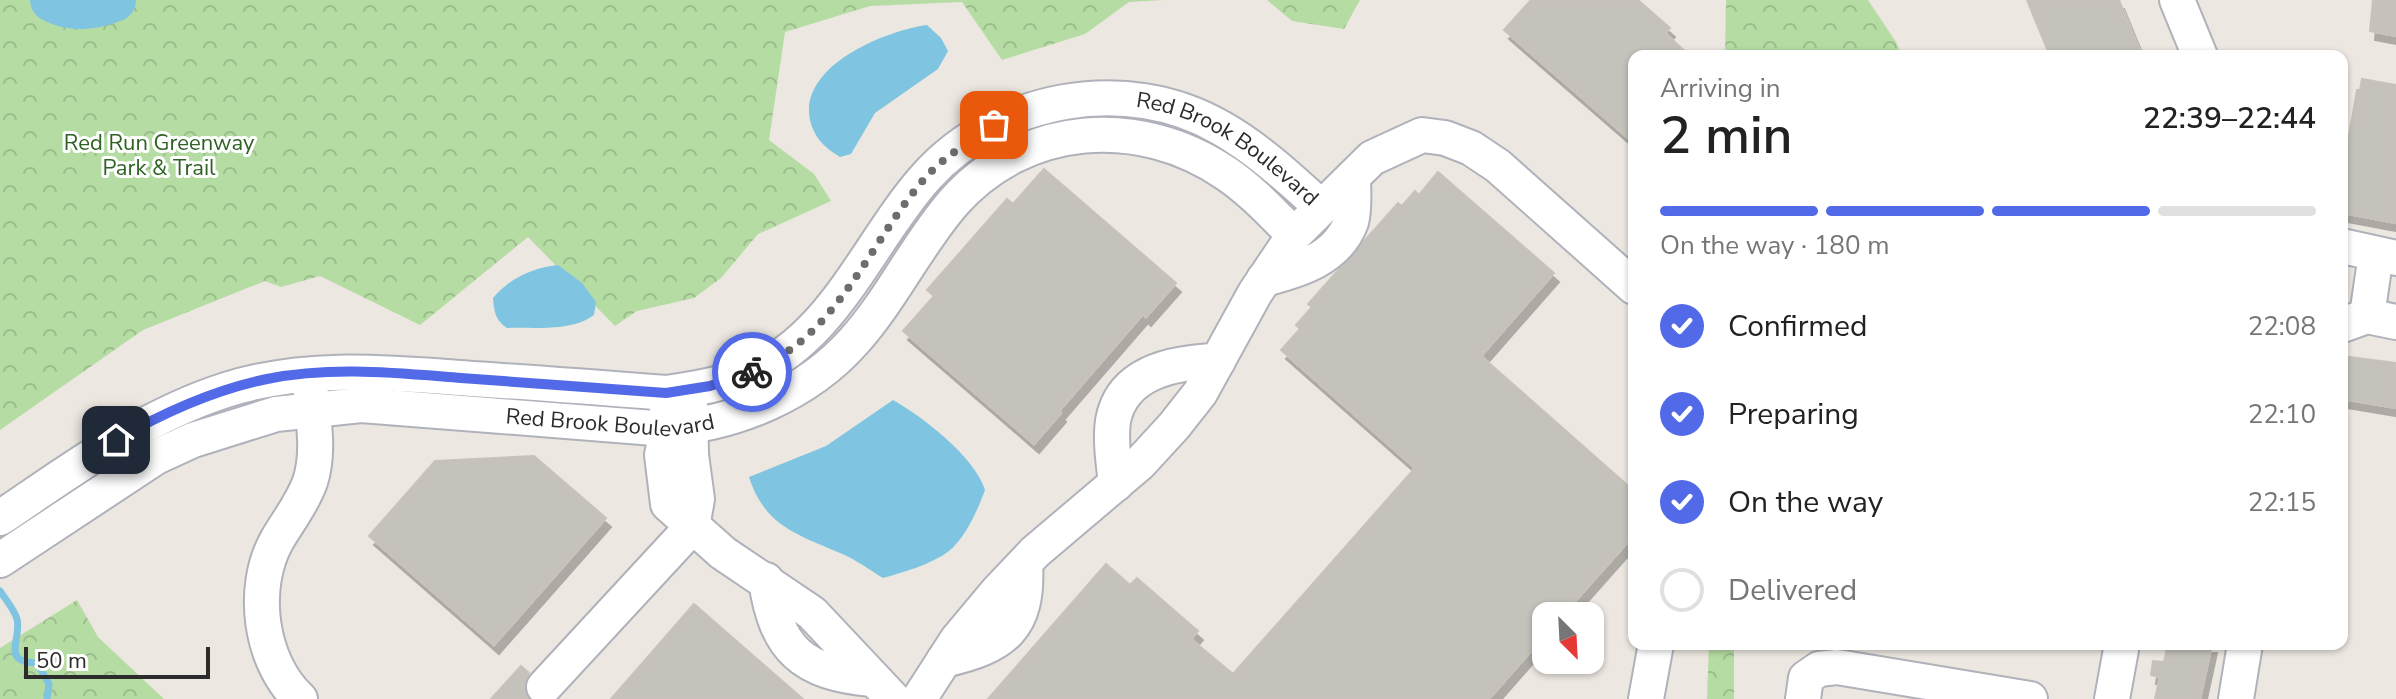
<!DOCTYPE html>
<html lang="en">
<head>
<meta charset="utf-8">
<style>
	:root { --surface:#fff; --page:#f2f2f2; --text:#222; --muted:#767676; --line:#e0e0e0; --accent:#526ae7 }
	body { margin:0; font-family:"Nunito Sans",sans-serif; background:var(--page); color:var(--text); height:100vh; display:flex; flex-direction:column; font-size:30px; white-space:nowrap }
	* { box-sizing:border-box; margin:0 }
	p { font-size:26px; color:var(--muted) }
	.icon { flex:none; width:44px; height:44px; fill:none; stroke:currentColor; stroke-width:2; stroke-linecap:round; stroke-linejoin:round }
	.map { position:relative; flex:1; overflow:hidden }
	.sheet { position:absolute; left:1628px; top:50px; width:720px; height:600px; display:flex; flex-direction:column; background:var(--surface); border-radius:16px; box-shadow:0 2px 6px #0004 }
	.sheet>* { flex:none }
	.needle { width:52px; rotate:156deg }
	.buttons { position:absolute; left:1532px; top:602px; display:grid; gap:16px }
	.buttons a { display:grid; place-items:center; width:72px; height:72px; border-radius:16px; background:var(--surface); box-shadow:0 2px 6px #0004; font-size:40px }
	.scale { position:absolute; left:24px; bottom:20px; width:186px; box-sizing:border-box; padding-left:8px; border:4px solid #2c2c2c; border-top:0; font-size:22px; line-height:28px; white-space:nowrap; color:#2c2c2c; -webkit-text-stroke:6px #fff; paint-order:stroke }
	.pin { position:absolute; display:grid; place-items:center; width:68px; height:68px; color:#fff; margin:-34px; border-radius:16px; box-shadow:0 4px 12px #0006 }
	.courier { position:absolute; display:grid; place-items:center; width:80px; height:80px; margin:-40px; border:6px solid #526ae7; border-radius:50%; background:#fff; color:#222; box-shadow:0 2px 10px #0007 }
	.overview em { font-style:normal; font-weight:600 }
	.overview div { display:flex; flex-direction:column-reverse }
	.overview { display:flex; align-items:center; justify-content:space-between; height:136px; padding:0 32px }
	h1 { font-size:52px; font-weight:600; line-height:60px }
	.bar { display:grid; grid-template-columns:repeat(4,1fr); gap:12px 8px; align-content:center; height:96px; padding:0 32px }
	.bar i { height:10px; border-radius:6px; background:var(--line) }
	.bar .active { background:var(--accent) }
	.bar p { grid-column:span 4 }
	ol { padding:0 32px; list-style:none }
	li { display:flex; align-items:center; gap:24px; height:88px }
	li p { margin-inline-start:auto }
	li .icon { padding:8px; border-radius:50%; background:var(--accent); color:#fff; stroke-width:4 }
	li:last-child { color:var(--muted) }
	li i { width:44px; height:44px; border:4px solid var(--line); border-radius:50% }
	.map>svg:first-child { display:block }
	.park { fill:url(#park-crowns) }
	.water { fill:#7fc5e2 }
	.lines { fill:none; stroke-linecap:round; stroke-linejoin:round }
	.stream { stroke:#7fc5e2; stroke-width:7 }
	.river { stroke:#7fc5e2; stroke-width:44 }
	.building { fill:#c5c1bb; stroke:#c7c3ba; stroke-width:2; filter:url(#shadow) }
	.minor-casing { stroke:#b0b2bb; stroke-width:38 }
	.minor { stroke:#fff; stroke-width:34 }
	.done { stroke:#6f6d6b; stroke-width:8; stroke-dasharray:0 14.4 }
	.route { stroke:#526ae7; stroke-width:10 }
	.labels { text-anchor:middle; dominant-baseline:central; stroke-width:6; stroke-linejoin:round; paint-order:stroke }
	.park-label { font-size:22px; fill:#2e6223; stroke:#fff }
	.street-label { font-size:22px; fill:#2c2c2c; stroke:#fff }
</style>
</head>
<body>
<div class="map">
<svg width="2396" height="699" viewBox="0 0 2396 699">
	<defs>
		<pattern id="park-crowns" width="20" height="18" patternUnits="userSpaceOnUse" patternTransform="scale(2)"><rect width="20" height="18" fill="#b5dca3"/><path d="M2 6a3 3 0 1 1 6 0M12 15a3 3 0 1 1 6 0" fill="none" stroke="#9cbd8c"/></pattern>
		<filter id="shadow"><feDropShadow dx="5" dy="9" stdDeviation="0" flood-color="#0004"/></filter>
	</defs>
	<rect width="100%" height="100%" fill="#ece7e0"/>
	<path class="park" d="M 0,0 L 1163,0 L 1129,2 L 1085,34 L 1002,60 L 962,2 L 870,6 L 785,32 L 769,140 L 814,174 L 831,201 L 758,234 L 721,278 L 694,298 L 637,311 L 615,326 L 528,237 L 420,325 L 320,276 L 281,287 L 265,281 L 143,330 L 0,430 Z
		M 1267,0 L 1360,0 L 1344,29 L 1292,21 Z
		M 1726,0 L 1868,0 L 1896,42 L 1902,56 L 1725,56 Z
		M 77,600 L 98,637 L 164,699 L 0,699 L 0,648 Z
		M 1709,644 L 1734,644 L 1734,699 L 1707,699 Z"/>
	<path class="water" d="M 927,25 L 941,38 L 948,51 L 938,69 L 875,113 L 851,154 L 840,157 C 825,148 814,138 810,120 C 799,66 884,31 927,25 Z
		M 558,265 L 582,283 L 596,302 L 594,315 C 571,332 535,327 507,328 C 495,320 494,311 493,298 C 510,278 532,268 558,265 Z
		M 893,400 C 923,417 975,457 985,490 C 978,509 966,537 949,551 C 932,564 904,572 883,578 C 870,570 855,559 840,553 C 796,534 765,526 749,477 L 826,446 Z"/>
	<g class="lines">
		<path class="stream" d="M 0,591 C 6,600 14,609 17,619 C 22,640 0,662 37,663 L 49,684 L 47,699"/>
		<path class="river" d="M 52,0 C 73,11 93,8 114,0"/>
	</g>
	<path class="building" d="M 1531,0 L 1638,0 L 1670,28 L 1665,33 L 1690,56 L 1634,56 L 1634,143 L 1504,30 Z
		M 2027,0 L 2119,0 L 2142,56 L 2050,56 Z
		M 2373,0 L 2396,0 L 2396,36 L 2370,31 Z
		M 2362,79 L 2396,85 L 2396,223 L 2342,213 L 2342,176 L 2357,90 L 2360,90 Z
		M 1044,169 L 1176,283 L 1146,317 L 1143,314 L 1059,411 L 1061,413 L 1034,444 L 903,331 L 934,296 L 927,290 L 1007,199 L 1013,204 Z
		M 1438,172 L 1554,273 L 1481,356 L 1634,491 L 1634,535 L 1562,616 L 1546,616 L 1546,634 L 1489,699 L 988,699 L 1106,564 L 1130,585 L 1137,578 L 1198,631 L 1191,639 L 1233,674 L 1415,468 L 1281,350 L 1300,329 L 1296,325 L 1312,307 L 1308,304 L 1398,203 L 1402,206 L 1415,191 L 1419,195 Z
		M 2342,356 L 2396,363 L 2396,408 L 2342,399 Z
		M 534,456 L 606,518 L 494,645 L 369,536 L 435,461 Z
		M 694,604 L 803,699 L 611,699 Z
		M 2168,644 L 2212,644 L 2200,699 L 2155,699 L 2160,677 L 2151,675 L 2153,661 L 2164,662 Z
		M 521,666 L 529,673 L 524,683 L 529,699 L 491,699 Z"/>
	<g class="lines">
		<g class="minor-casing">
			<g id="minor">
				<path d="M 2177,0 L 2200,56"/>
				<path d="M 2342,246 L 2396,258"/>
				<path d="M 1264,279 C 1299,270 1337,259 1351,222 C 1355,209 1353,191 1353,177"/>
				<path d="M 2367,316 L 2376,254"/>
				<path d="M 2342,325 L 2367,316 L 2396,322"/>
				<path d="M 667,409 L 667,429 L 662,455 L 668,504 L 723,553 L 812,613 L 893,699"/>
				<path d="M 1116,484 C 1114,464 1110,442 1113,421 C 1122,371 1176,362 1218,361"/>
				<path id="s1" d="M 0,518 C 73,469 142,417 226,390 C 307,364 390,373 473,379 C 537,383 602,388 666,393 C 693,389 718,385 743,376 C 833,343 867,243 926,177 C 998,97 1127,73 1221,128 C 1258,149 1289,178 1321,207"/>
				<path id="s2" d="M 0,560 L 156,457 L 193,440 L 276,414 L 361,405 L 667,429 C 737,423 807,394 854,341 C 891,300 916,246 953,203 C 1024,122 1140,114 1227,174 C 1252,191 1273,214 1294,235"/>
				<path d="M 766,580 C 776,650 803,673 872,679"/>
				<path d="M 944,660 C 1004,646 1029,629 1025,563"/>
				<path d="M 544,687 L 692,527 L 697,499 L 691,455 L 690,405"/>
				<path d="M 300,699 C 260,662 250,588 277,540 C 288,521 302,504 310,482 C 320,451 313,418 310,385"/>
				<path d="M 919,699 L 957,640 L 998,591 L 1035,552 L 1140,463 L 1174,426 L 1200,393 L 1255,293 L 1294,235 L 1372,158 L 1422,135 L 1445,138 L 1471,148 L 1498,166 L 1634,287"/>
				<path d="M 1646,699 L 1656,644"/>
				<path d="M 1803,699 L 1806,678 L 1819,669 L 1837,667 L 2030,699"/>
				<path d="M 2112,699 L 2122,644"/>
				<path d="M 2236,699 L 2245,644"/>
			</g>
		</g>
		<use href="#minor" class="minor"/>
	</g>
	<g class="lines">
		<path class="done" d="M 752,372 C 772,362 792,350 808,335 C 856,290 883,226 926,177 C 945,156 970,141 994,125"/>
		<path class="route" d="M 116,440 C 163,413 214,390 267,379 C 332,366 396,373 461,378 C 529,383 598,388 666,393 L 710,386 L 752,372"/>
	</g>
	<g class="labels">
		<g class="park-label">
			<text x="159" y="143">Red Run Greenway<tspan x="159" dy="25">Park &amp; Trail</tspan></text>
		</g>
		<g class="street-label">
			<text stroke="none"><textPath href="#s1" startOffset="1394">Red Brook Boulevard</textPath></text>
			<text stroke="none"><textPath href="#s2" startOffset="650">Red Brook Boulevard</textPath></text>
		</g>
	</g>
</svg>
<div class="buttons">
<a><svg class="needle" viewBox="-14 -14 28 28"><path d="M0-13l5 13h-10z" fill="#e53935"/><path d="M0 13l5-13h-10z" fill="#767676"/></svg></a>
</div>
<div class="scale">50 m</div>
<div class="pin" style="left:994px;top:125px;background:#ea580c"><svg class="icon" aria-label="bag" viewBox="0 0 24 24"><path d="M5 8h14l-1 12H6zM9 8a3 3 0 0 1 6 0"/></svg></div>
<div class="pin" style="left:116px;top:440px;background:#1f2937"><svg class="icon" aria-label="home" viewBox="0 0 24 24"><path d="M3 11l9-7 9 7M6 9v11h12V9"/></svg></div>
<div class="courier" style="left:752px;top:372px"><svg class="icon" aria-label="bike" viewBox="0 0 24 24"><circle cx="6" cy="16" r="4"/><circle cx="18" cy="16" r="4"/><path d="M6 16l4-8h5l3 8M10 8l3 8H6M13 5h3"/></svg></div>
<section class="sheet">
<div class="overview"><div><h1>2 min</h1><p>Arriving in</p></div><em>22:39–22:44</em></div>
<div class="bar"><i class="active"></i><i class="active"></i><i class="active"></i><i></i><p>On the way · 180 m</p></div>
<ol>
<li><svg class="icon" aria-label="check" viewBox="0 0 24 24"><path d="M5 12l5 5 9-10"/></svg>Confirmed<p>22:08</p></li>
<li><svg class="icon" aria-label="check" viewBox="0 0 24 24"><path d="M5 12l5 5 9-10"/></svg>Preparing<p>22:10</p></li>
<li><svg class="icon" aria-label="check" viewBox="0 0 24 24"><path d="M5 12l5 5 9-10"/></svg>On the way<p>22:15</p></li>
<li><i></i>Delivered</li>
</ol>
</section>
</div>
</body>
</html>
